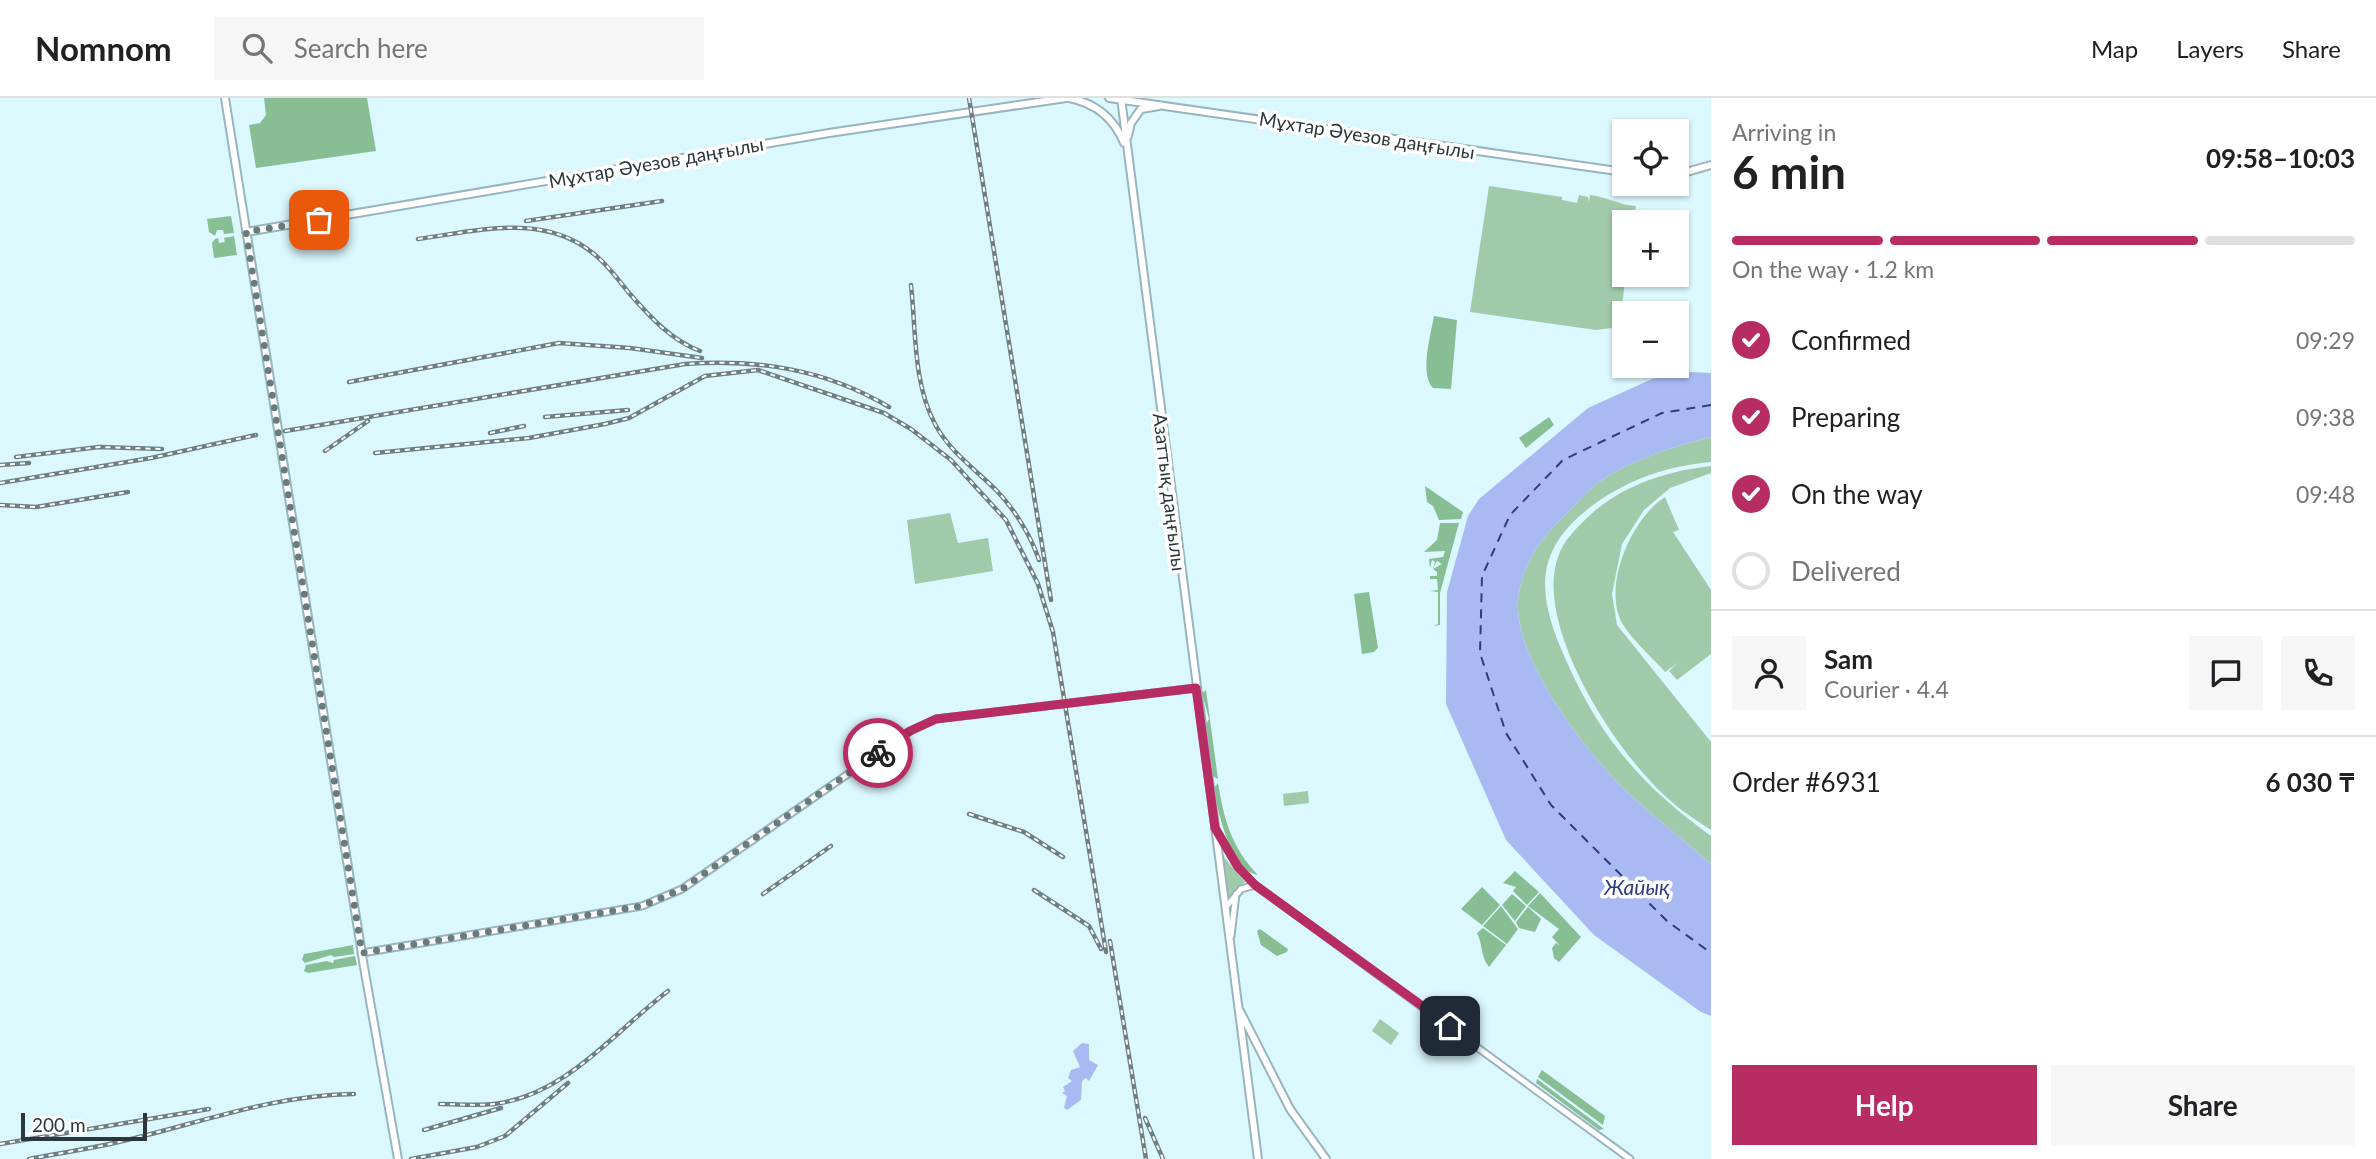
<!DOCTYPE html>
<html lang="en">
<head>
<meta charset="utf-8">
<style>
	:root { --surface:#fff; --page:#f6f6f6; --text:#202124; --muted:#757577; --line:#e0e0e0; --accent:#b82c64 }
	body { margin:0; font-family:Lato,sans-serif; background:var(--page); color:var(--text); height:100vh; display:flex; flex-direction:column; font-size:26px; white-space:nowrap }
	* { box-sizing:border-box; margin:0 }
	p { font-size:23px; color:var(--muted) }
	.icon { flex:none; width:38px; height:38px; fill:none; stroke:currentColor; stroke-width:2; stroke-linecap:round; stroke-linejoin:round }
	.map { position:relative; flex:1; overflow:hidden }
	.drawer { display:flex; flex-direction:column; background:var(--surface); width:665px }
	.drawer>* { flex:none }
	.controls { position:absolute; left:1612px; top:21px; display:grid; gap:14px }
	.controls a { display:grid; place-items:center; width:77px; height:77px; border-radius:0px; background:var(--surface); box-shadow:0 2px 5px #0004; font-size:35px }
	.scale { position:absolute; left:21px; bottom:18px; width:126px; box-sizing:border-box; padding-left:7px; border:4px solid #2c373a; border-top:0; font-size:19px; line-height:24px; white-space:nowrap; color:#2c373a; -webkit-text-stroke:5px #fff; paint-order:stroke }
	.pin { position:absolute; display:grid; place-items:center; width:60px; height:60px; color:#fff; margin:-30px; border-radius:14px; box-shadow:0 4px 10px #0006 }
	.courier { position:absolute; display:grid; place-items:center; width:70px; height:70px; margin:-35px; border:5px solid #b82c64; border-radius:50%; background:#fff; color:#222; box-shadow:0 2px 9px #0007 }
	.head em { font-style:normal; font-weight:700 }
	.head div { display:flex; flex-direction:column-reverse }
	.head { display:flex; align-items:center; justify-content:space-between; height:119px; padding:0 21px }
	h1 { font-size:46px; font-weight:700; line-height:52px }
	.bar { display:grid; grid-template-columns:repeat(4,1fr); gap:10px 7px; align-content:center; height:84px; padding:0 21px }
	.bar i { height:9px; border-radius:5px; background:var(--line) }
	.bar .selected { background:var(--accent) }
	.bar p { grid-column:span 4 }
	.line { display:flex; align-items:center; gap:18px; padding:0 21px; border-top:2px solid var(--line) }
	.line div { flex:1 }
	.round { display:grid; place-items:center; flex:none; width:74px; height:74px; border-radius:0px; background:var(--page) }
	ol { padding:0 21px; list-style:none }
	li { display:flex; align-items:center; gap:21px; height:77px }
	li p { margin-inline-start:auto }
	li .icon { padding:7px; border-radius:50%; background:var(--accent); color:#fff; stroke-width:4 }
	li:last-child { color:var(--muted) }
	li i { width:38px; height:38px; border:4px solid var(--line); border-radius:50% }
	.cta { display:flex; gap:14px; margin-top:auto; padding:14px 21px }
	.cta a { flex:1; height:80px; border-radius:0px; background:var(--accent); color:#fff; font-size:28px; font-weight:700; line-height:80px; text-align:center }
	.cta a+a { background:var(--page); color:var(--text) }
	header { display:flex; align-items:center; gap:42px; box-sizing:border-box; height:98px; padding:0 35px; background:var(--surface); border-bottom:2px solid var(--line) }
	header strong { font-size:33px }
	nav { display:flex; gap:38px; margin-inline-start:auto; font-size:24px }
	.search { width:490px; height:63px; background:var(--page); display:flex; align-items:center; gap:18px; box-sizing:border-box; padding:0 24px; border-radius:0px; color:var(--muted); font-size:26px }
	main { display:flex; flex:1; min-height:0 }
	.map>svg:first-child { display:block }
	.green { fill:#a0caa9 }
	.forest { fill:#87be94 }
	.water { fill:#a9baf3 }
	.lines { fill:none; stroke-linecap:round; stroke-linejoin:round }
	.ferry { stroke:#2f3c7f; stroke-width:2; stroke-dasharray:9 7; stroke-linecap:butt }
	.minor-casing { stroke:#99b5bb; stroke-width:9 }
	.major-casing { stroke:#99b5bb; stroke-width:10 }
	.minor { stroke:#fff; stroke-width:5 }
	.major { stroke:#fff; stroke-width:6 }
	.rail-casing { stroke:#6d7f83; stroke-width:4.5 }
	.rail { stroke:#fff; stroke-width:2; stroke-dasharray:5; stroke-linecap:butt }
	.done { stroke:#697b7f; stroke-width:7; stroke-dasharray:0 12.6 }
	.route { stroke:#b82c64; stroke-width:9 }
	.labels { text-anchor:middle; dominant-baseline:central; stroke-width:7; stroke-linejoin:round; paint-order:stroke }
	.street-label { font-size:19px; fill:#2c373a; stroke:#fff }
	.water-label { font-size:21px; font-style:italic; fill:#2f3c7f; stroke:#fff }
</style>
</head>
<body>
<header>
<strong>Nomnom</strong>
<div class="search"><svg class="icon" aria-label="search" viewBox="0 0 24 24"><circle cx="10" cy="10" r="6"/><path d="M15 15l6 6"/></svg>Search here</div>
<nav><a>Map</a><a>Layers</a><a>Share</a></nav>
</header>
<main>
<div class="map">
<svg width="1711" height="1061" viewBox="0 0 1711 1061">
	<rect width="100%" height="100%" fill="#dbf8fe"/>
	<path class="green" d="M 1489,88 L 1562,99 L 1562,102 L 1577,105 L 1579,97 L 1588,99 L 1589,104 L 1590,97 C 1607,99 1619,107 1636,108 L 1633,124 L 1624,124 L 1626,177 L 1619,229 L 1596,232 L 1470,214 Z
		M 1711,339 L 1711,364 C 1667,368 1629,381 1593,407 C 1532,453 1537,496 1565,560 C 1600,640 1641,687 1711,738 L 1711,766 C 1681,739 1647,714 1619,686 C 1580,645 1508,553 1519,494 C 1525,464 1539,443 1560,422 C 1572,411 1582,398 1594,388 C 1625,363 1673,349 1711,339 Z
		M 1711,368 L 1711,375 L 1670,390 L 1644,412 L 1622,446 L 1612,496 L 1617,527 L 1711,644 L 1711,732 C 1698,723 1684,715 1672,704 C 1619,660 1533,529 1558,459 C 1564,441 1577,430 1590,417 C 1623,387 1667,373 1711,368 Z
		M 1665,399 L 1679,432 L 1673,434 L 1711,492 L 1711,556 L 1677,582 L 1669,573 L 1679,564 L 1665,574 C 1652,559 1632,542 1622,525 C 1602,487 1632,420 1665,399 Z
		M 950,415 L 958,445 L 988,440 L 993,473 L 915,486 L 907,422 Z
		M 1308,693 L 1309,705 L 1284,708 L 1283,696 Z
		M 1223,758 L 1245,784 L 1228,801 Z
		M 1380,921 L 1399,935 L 1391,947 L 1372,933 Z"/>
	<path class="forest" d="M 264,0 L 367,0 L 376,53 L 256,70 L 249,27 L 260,25 L 266,17 Z
		M 231,118 L 234,135 L 224,136 L 223,132 L 217,132 L 215,138 L 209,134 L 207,121 Z
		M 234,138 L 237,157 L 214,160 L 212,145 L 215,141 L 218,140 L 219,145 L 225,144 L 224,140 Z
		M 1434,218 L 1457,222 L 1451,291 L 1433,290 C 1419,276 1431,236 1434,218 Z
		M 1549,319 L 1554,327 L 1526,350 L 1519,340 Z
		M 1425,388 L 1463,414 L 1461,421 L 1439,422 L 1433,408 L 1427,404 Z
		M 1440,425 L 1459,425 L 1440,495 L 1440,527 L 1433,528 L 1438,526 L 1438,494 L 1430,493 L 1438,492 L 1437,481 L 1430,481 L 1430,478 L 1437,478 L 1437,474 L 1433,471 L 1442,466 L 1437,463 L 1433,470 L 1435,464 L 1432,462 L 1430,470 L 1429,461 L 1443,459 L 1445,453 L 1424,454 L 1437,442 Z
		M 1369,494 L 1378,550 L 1374,554 L 1362,556 L 1354,496 Z
		M 1206,592 L 1218,681 L 1212,678 L 1206,626 L 1209,621 L 1202,595 Z
		M 1218,685 C 1224,721 1231,749 1258,777 C 1231,773 1217,712 1214,690 Z
		M 1515,773 L 1539,794 L 1527,807 L 1513,793 L 1516,789 L 1503,785 Z
		M 1482,789 L 1500,807 L 1482,827 L 1461,811 Z
		M 1540,795 L 1581,839 L 1559,864 L 1554,860 L 1552,850 L 1556,845 L 1560,848 L 1552,839 L 1559,831 L 1528,808 Z
		M 1512,796 L 1526,808 L 1515,823 L 1502,807 Z
		M 1501,808 L 1518,831 L 1507,846 L 1483,828 Z
		M 1528,809 L 1541,821 L 1535,834 L 1519,830 L 1516,824 Z
		M 1483,830 L 1506,847 L 1489,869 C 1480,858 1483,846 1477,835 Z
		M 1260,831 L 1288,851 L 1287,854 L 1277,858 L 1261,847 L 1257,833 Z
		M 353,847 L 354,856 L 334,859 L 331,857 L 305,865 L 302,862 L 304,856 Z
		M 355,858 L 357,867 L 308,875 L 304,873 L 306,867 L 327,863 L 333,865 L 334,862 Z
		M 1542,972 L 1605,1018 L 1603,1027 L 1538,979 Z
		M 1537,981 L 1604,1031 L 1599,1032 L 1536,985 Z"/>
	<path class="water" d="M 1691,274 L 1711,275 L 1711,339 C 1673,349 1625,363 1594,388 C 1582,398 1572,411 1560,422 C 1539,443 1525,464 1519,494 C 1508,553 1580,645 1619,686 C 1647,714 1681,739 1711,766 L 1711,918 L 1701,914 L 1594,837 L 1506,742 L 1446,606 L 1447,494 L 1468,418 L 1479,401 L 1588,310 L 1652,281 Z
		M 1082,945 L 1089,946 L 1089,962 L 1098,967 L 1089,983 L 1086,980 L 1082,983 L 1081,1002 L 1067,1012 L 1064,1010 L 1067,998 L 1062,995 L 1065,993 L 1063,989 L 1072,983 L 1068,980 L 1071,972 L 1080,969 L 1073,953 Z"/>
	<g class="lines">
		<path class="ferry" d="M 1711,307 L 1662,315 L 1563,362 L 1510,417 L 1482,478 L 1480,555 L 1506,635 L 1551,707 L 1667,823 L 1711,855"/>
		<g class="minor-casing">
			<path id="minor" d="M 1217,733 L 1238,769 L 1255,787 L 1630,1061
				M 1226,809 L 1241,791 L 1255,787
				M 1231,838 L 1236,796
				M 362,855 L 642,808 L 682,791 L 910,633 L 936,621 L 1196,590"/>
		</g>
		<g class="major-casing">
			<path id="major" d="M 225,0 L 364,869 L 398,1061
				M 1069,0 C 1095,5 1114,20 1124,45
				M 1109,0 L 1624,74
				M 1121,0 L 1258,1061
				M 1128,38 L 1131,25 L 1141,11 L 1159,8
				M 1676,77 L 1711,67
				M 246,134 L 829,35 L 1066,0
				M 1240,913 L 1290,1011 L 1326,1061"/>
		</g>
		<use href="#minor" class="minor"/>
		<use href="#major" class="major"/>
		<g class="rail-casing">
			<path id="rail" d="M 969,0 L 1051,502
				M 526,123 L 662,103
				M 418,141 C 477,133 544,114 594,156 C 608,167 619,183 630,196 C 650,219 671,242 700,253
				M 911,187 C 916,232 913,285 935,326 C 949,353 976,372 997,393 C 1015,412 1031,438 1039,462
				M 349,284 L 559,245 L 630,250 L 702,260
				M 545,319 L 628,312
				M 285,333 L 685,266 C 758,261 825,271 889,309
				M 490,335 L 524,328
				M 325,353 L 368,323
				M 375,355 L 529,340 L 605,326 L 629,320 L 705,278 L 758,272 L 884,315 L 911,331 L 951,362 L 1006,422 L 1038,486 L 1053,534 L 1106,854
				M 16,359 L 99,349 L 162,351
				M 0,367 L 29,365
				M 0,385 L 151,360 L 256,337
				M 0,407 L 36,409 L 128,394
				M 969,716 L 1024,734 L 1063,759
				M 1034,792 L 1089,828 L 1101,851
				M 763,796 L 831,748
				M 1110,843 L 1146,1061
				M 440,1006 C 458,1006 477,1008 494,1006 C 566,997 614,934 668,893
				M 1145,1020 L 1163,1061
				M 424,1032 L 501,1010
				M 0,1046 L 209,1011
				M 29,1061 C 65,1054 103,1049 139,1039 C 211,1021 279,997 354,996
				M 411,1061 L 477,1049 L 505,1038 L 568,985"/>
		</g>
		<use href="#rail" class="rail"/>
	</g>
	<g class="lines">
		<path class="done" d="M 319,122 L 246,134 L 362,855 L 642,808 L 682,791 L 878,655"/>
		<path class="route" d="M 878,655 L 910,633 L 936,621 L 1196,590 L 1215,730 L 1238,769 L 1255,787 L 1450,928"/>
	</g>
	<g class="labels">
		<g class="street-label">
			<text transform="translate(1367 37) rotate(9)">Мұхтар Әуезов даңғылы</text>
			<text transform="translate(656 64) rotate(-10)">Мұхтар Әуезов даңғылы</text>
			<text transform="translate(1170 394) rotate(83)">Азаттық даңғылы</text>
		</g>
		<g class="water-label">
			<text x="1637" y="788">Жайық</text>
		</g>
	</g>
</svg>
<div class="controls">
<a><svg class="icon" aria-label="locate" viewBox="0 0 24 24"><circle cx="12" cy="12" r="6"/><path d="M12 2v4M12 18v4M2 12h4M18 12h4"/></svg></a>
<a>+</a>
<a>−</a>
</div>
<div class="scale">200 m</div>
<div class="pin" style="left:319px;top:122px;background:#ea580c"><svg class="icon" aria-label="bag" viewBox="0 0 24 24"><path d="M5 8h14l-1 12H6zM9 8a3 3 0 0 1 6 0"/></svg></div>
<div class="pin" style="left:1450px;top:928px;background:#1f2937"><svg class="icon" aria-label="home" viewBox="0 0 24 24"><path d="M3 11l9-7 9 7M6 9v11h12V9"/></svg></div>
<div class="courier" style="left:878px;top:655px"><svg class="icon" aria-label="bike" viewBox="0 0 24 24"><circle cx="6" cy="16" r="4"/><circle cx="18" cy="16" r="4"/><path d="M6 16l4-8h5l3 8M10 8l3 8H6M13 5h3"/></svg></div>
</div>
<section class="drawer">
<div class="head"><div><h1>6 min</h1><p>Arriving in</p></div><em>09:58–10:03</em></div>
<div class="bar"><i class="selected"></i><i class="selected"></i><i class="selected"></i><i></i><p>On the way · 1.2 km</p></div>
<ol>
<li><svg class="icon" aria-label="check" viewBox="0 0 24 24"><path d="M5 12l5 5 9-10"/></svg>Confirmed<p>09:29</p></li>
<li><svg class="icon" aria-label="check" viewBox="0 0 24 24"><path d="M5 12l5 5 9-10"/></svg>Preparing<p>09:38</p></li>
<li><svg class="icon" aria-label="check" viewBox="0 0 24 24"><path d="M5 12l5 5 9-10"/></svg>On the way<p>09:48</p></li>
<li><i></i>Delivered</li>
</ol>
<div class="line" style="height:126px"><a class="round"><svg class="icon" aria-label="person" viewBox="0 0 24 24"><circle cx="12" cy="8" r="4"/><path d="M4 21q1-7 8-7t8 7"/></svg></a><div><b>Sam</b><p>Courier · 4.4</p></div><a class="round"><svg class="icon" aria-label="chat" viewBox="0 0 24 24"><path d="M4 5h16v11H9l-5 4z"/></svg></a><a class="round"><svg class="icon" aria-label="phone" viewBox="0 0 24 24"><path d="M5 4h4l2 5-3 2q2 4 5 5l2-3 5 2v4C11 20 4 13 5 4z"/></svg></a></div>
<div class="line" style="height:91px"><div>Order #6931</div><b>6 030 ₸</b></div>
<div class="cta"><a>Help</a><a>Share</a></div>
</section>
</main>
</body>
</html>
